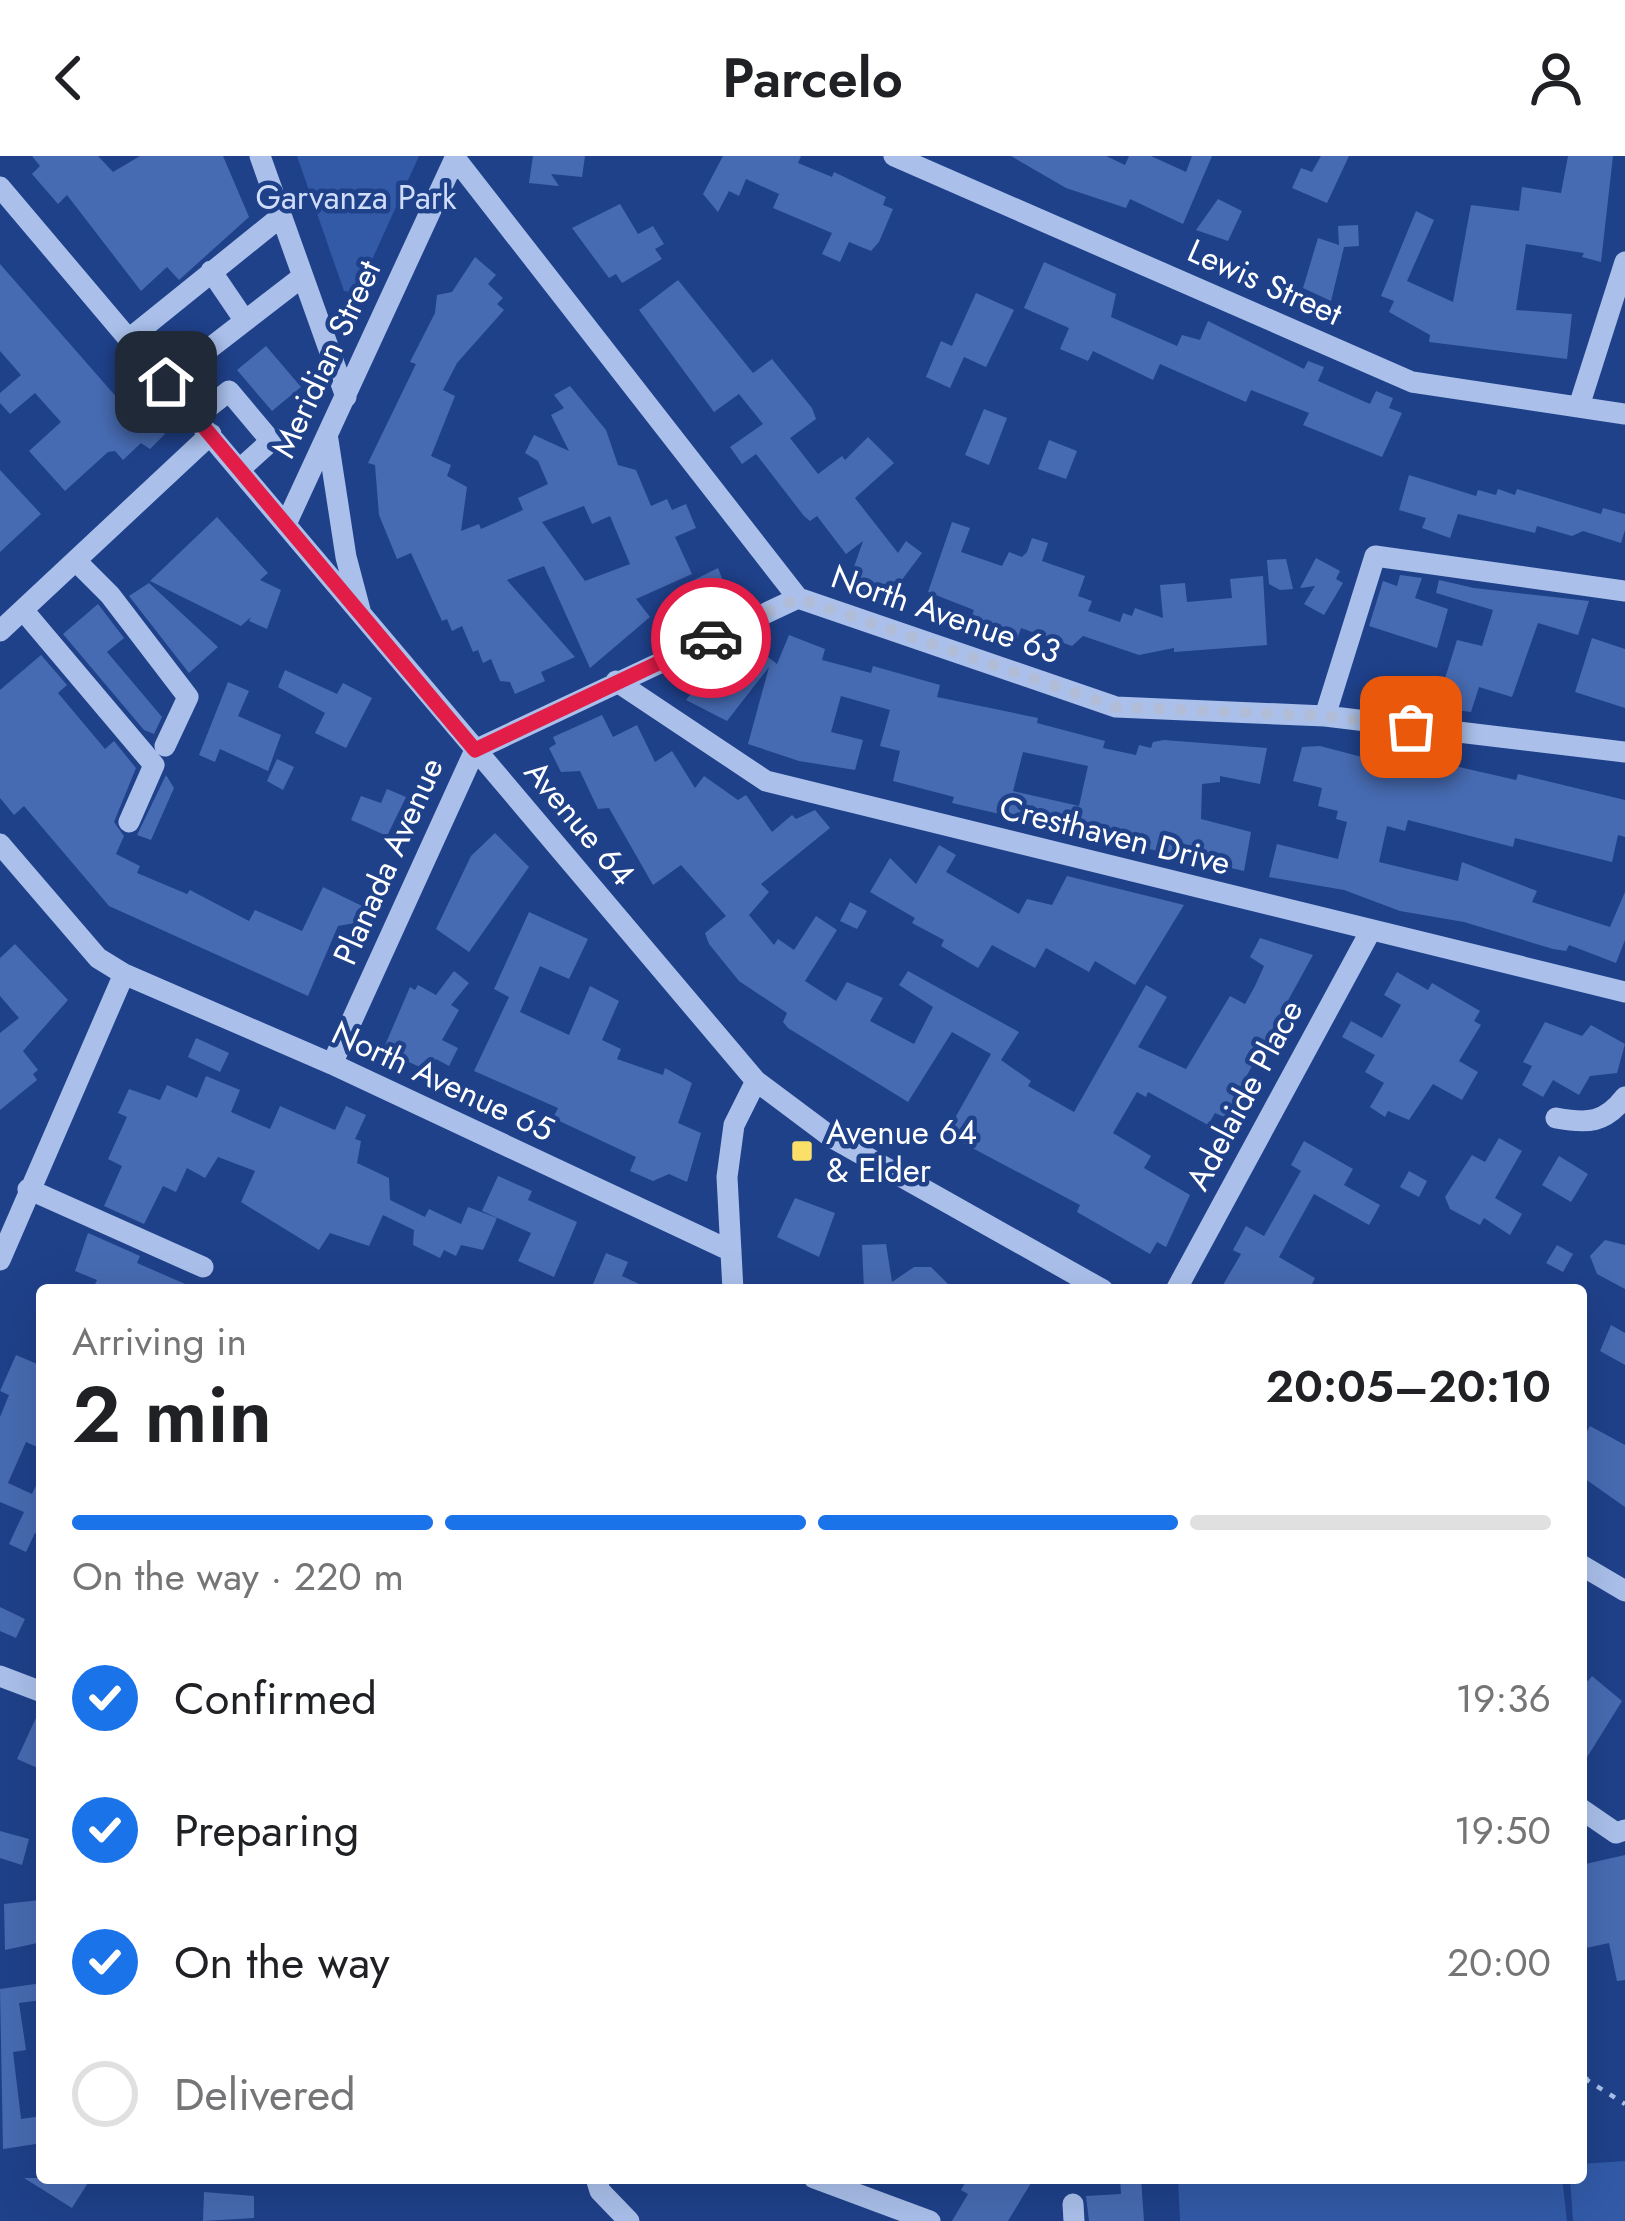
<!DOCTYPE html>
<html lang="en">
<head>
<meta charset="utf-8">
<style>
	:root { --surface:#fff; --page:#f6f6f6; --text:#202124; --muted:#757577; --line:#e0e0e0; --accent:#1a73e8 }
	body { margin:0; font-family:Jost,sans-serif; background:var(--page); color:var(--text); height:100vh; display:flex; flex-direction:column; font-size:45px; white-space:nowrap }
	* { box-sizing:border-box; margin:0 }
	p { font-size:39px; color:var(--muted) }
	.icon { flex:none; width:66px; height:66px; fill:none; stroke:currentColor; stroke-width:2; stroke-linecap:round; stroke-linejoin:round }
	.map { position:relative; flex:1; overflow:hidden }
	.details { position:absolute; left:36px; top:1128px; width:1551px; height:900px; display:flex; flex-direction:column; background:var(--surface); border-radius:12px; box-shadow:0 12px 48px #0002 }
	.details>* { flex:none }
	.pin { position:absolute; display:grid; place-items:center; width:102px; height:102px; color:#fff; margin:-51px; border-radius:24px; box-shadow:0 6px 18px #0006 }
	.courier { position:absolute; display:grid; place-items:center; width:120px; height:120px; margin:-60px; border:9px solid #e11d48; border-radius:50%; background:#fff; color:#222; box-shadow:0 3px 15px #0007 }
	.head em { font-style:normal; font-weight:600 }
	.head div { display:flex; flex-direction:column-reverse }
	.head { display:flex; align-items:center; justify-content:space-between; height:204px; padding:0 36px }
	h1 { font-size:78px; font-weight:600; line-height:90px }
	.bar { display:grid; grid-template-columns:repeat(4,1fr); gap:18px 12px; align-content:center; height:144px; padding:0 36px }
	.bar i { height:15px; border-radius:9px; background:var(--line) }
	.bar .active { background:var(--accent) }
	.bar p { grid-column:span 4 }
	ol { padding:0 36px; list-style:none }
	li { display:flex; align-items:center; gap:36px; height:132px }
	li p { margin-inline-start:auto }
	li .icon { padding:12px; border-radius:50%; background:var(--accent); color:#fff; stroke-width:4 }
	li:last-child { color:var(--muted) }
	li i { width:66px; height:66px; border:6px solid var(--line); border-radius:50% }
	header { display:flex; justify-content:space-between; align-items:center; height:156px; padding:0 36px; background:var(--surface); font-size:54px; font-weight:600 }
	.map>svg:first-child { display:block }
	.green { fill:#325aa7 }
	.building { fill:#476bb2; fill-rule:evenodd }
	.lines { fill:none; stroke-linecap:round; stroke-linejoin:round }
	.path { stroke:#aac0eb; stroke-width:4.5; stroke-dasharray:6 9; stroke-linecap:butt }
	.minor { stroke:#aac0eb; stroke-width:21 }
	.done { stroke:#b1bcd6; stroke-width:12; stroke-dasharray:0 21.6 }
	.route { stroke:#e11d48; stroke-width:15 }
	.poi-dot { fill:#fae069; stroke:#1f418a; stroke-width:4.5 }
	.labels { text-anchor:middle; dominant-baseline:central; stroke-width:9; stroke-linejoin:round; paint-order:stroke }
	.park-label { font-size:33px; fill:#cfddf8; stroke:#1f418a }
	.street-label { font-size:33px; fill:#fff; stroke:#1f418a }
	.poi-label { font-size:33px; fill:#fff; stroke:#1f418a; text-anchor:start }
</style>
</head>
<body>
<header><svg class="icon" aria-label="back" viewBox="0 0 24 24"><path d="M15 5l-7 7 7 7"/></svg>Parcelo<svg class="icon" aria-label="person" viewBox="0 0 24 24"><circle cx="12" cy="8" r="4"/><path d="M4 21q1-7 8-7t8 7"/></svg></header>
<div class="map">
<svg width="1625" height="2065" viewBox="0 0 1625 2065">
	<rect width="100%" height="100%" fill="#1f418a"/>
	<path class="green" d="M 297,0 L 419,0 L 357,137 L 344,135 Z
		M 1625,2005 L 1625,2065 L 1573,2065 L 1570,2022 L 1581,2022 L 1581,2008 Z
		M 1178,2022 L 1562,2022 L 1567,2065 L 1180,2065 Z"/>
	<path class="building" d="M 32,0 L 98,0 L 113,16 L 140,0 L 223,0 L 249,61 L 179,124 L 167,111 L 141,135 L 67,39 L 58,48 L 32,18 L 40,10 Z
		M 533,0 L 585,0 L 582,21 L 551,18 L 559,30 L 529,27 Z
		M 723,0 L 801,0 L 798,7 L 832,21 L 834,16 L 886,41 L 883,49 L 893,53 L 879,86 L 871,95 L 849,86 L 840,106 L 822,98 L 832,77 L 773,52 L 779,38 L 746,23 L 739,40 L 729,35 L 718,56 L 703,38 Z
		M 1011,0 L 1106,0 L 1125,9 L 1129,0 L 1151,0 L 1186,16 L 1192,0 L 1212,0 L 1183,68 L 1130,43 L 1126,52 L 1066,32 Z
		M 1321,0 L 1349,0 L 1327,47 L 1292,32 L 1301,12 L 1312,16 Z
		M 1568,0 L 1613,0 L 1601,106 L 1582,101 L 1584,97 L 1526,88 L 1516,154 L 1572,158 L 1567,203 L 1429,186 L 1430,179 L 1389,156 L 1394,145 L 1381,140 L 1416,55 L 1434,64 L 1407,125 L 1453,146 L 1471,49 L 1519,55 L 1522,31 L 1561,37 Z
		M 1218,43 L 1242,55 L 1228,85 L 1196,74 Z
		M 620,48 L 638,78 L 653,70 L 664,88 L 655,93 L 662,103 L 622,127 L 616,118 L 609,122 L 572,72 Z
		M 1358,69 L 1359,90 L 1344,91 L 1331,145 L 1303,132 L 1318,82 L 1339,89 L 1338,70 Z
		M 475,101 L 496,119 L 488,128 L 503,142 L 497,148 L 504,154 L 457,207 L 443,234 L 455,240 L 431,300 L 451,309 L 447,320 L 467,331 L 461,375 L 479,368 L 481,373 L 523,354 L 518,342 L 548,328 L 538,305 L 525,297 L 534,279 L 569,295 L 551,259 L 564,252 L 554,239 L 570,230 L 606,274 L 618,309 L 636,314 L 651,350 L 667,343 L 672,354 L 686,348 L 696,372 L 675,381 L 692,418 L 636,443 L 650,461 L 590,512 L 544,410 L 507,424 L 575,501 L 541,516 L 545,525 L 515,538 L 510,526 L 500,525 L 491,503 L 483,507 L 478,494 L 473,496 L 462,470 L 452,475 L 447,463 L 442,465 L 411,397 L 397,403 L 379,359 L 375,309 L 368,307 L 416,208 L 410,206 L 435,157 L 437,139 L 452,136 ZM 584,350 L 592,368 L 610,360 L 630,408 L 585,425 L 542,366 Z
		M 1044,106 L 1116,138 L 1111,161 L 1177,190 L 1182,179 L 1200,184 L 1208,165 L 1304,213 L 1308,205 L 1324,211 L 1318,225 L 1370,248 L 1376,235 L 1393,242 L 1389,252 L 1402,257 L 1382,301 L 1303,269 L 1309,257 L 1251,234 L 1246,246 L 1160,208 L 1153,224 L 1093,195 L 1088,205 L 1060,193 L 1069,172 L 1024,152 Z
		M 0,108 L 119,244 L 129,236 L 165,278 L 150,293 L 141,287 L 123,304 L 115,295 L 108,296 L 65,335 L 29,295 L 61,266 L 35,237 L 10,258 L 0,247 L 0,237 L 21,219 L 0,195 Z
		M 678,124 L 753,217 L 772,203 L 812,252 L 816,263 L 790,282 L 818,318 L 842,300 L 845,304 L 868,281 L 894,307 L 855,342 L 898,397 L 906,385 L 922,397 L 898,429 L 893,425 L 884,450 L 845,437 L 863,385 L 846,398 L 817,360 L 810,365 L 804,360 L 756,298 L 742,308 L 730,291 L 763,268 L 739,238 L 714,256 L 639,154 Z
		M 976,137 L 1014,154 L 986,211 L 964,201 L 950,232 L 926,221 L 941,185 L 952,190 Z
		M 266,190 L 301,231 L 272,255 L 237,214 Z
		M 984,253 L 1007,262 L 989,309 L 965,299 Z
		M 1049,284 L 1077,295 L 1066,323 L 1038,313 Z
		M 0,314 L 41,358 L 0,396 Z
		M 1409,319 L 1476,340 L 1478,334 L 1496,339 L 1498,333 L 1515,339 L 1517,333 L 1601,358 L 1603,352 L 1625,358 L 1625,374 L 1621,387 L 1583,375 L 1572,380 L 1537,370 L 1535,377 L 1458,358 L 1450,382 L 1422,372 L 1426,362 L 1399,354 Z
		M 217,361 L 268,417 L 260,424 L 281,434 L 267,473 L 249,465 L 251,461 L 241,470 L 150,425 Z
		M 952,366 L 970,372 L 961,396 L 1002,410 L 1009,396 L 1022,401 L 1027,396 L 1032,382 L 1048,387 L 1042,405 L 1085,420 L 1078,440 L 1092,445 L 1088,455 L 1120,466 L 1123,457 L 1132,460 L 1135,452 L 1163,462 L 1160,429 L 1185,427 L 1187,446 L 1232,442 L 1230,423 L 1263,420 L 1267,489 L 1174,496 L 1174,492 L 1139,499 L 1083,480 L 1072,490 L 1021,472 L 1014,492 L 966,476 L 974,454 L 928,436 Z
		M 1316,402 L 1340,415 L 1336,423 L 1343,427 L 1324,459 L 1304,448 L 1315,430 L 1300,432 Z
		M 1286,403 L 1293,433 L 1280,434 L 1269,428 L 1267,404 Z
		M 718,412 L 730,443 L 712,452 L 706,441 L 700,444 L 690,426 Z
		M 1400,419 L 1422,422 L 1415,442 L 1448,453 L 1437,492 L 1369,470 L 1383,425 L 1397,430 Z
		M 1439,424 L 1474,432 L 1589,445 L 1578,479 L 1538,467 L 1512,541 L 1479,531 L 1471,556 L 1440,552 L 1413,544 L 1420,525 L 1442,532 L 1457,484 L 1482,490 L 1493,454 L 1436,437 Z
		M 149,427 L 218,491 L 189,517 L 129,440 Z
		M 98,448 L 124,482 L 107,496 L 162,561 L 154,578 L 144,574 L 63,478 Z
		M 789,479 L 825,493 L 822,504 L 871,517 L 873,510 L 940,529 L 937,541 L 1038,562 L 1037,567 L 1105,585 L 1103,592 L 1136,599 L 1139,589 L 1151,592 L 1153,586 L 1164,584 L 1267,592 L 1260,628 L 1220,620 L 1220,626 L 1202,628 L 1201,663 L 1251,676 L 1244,715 L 952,647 L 954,641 L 893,625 L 900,595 L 880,590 L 890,554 L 841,540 L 831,576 L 863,584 L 855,614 L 799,605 L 748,588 L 769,511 L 727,565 L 686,544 L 710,513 L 717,519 L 730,502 L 741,510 L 755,491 L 777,508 ZM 1023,596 L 1088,610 L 1079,650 L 1013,635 Z
		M 1592,482 L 1625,493 L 1625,552 L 1575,536 Z
		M 41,499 L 67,529 L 58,537 L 105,593 L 114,585 L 136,612 L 114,666 L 124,680 L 116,698 L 140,710 L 137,717 L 187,738 L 190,734 L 249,765 L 255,754 L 302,775 L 323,731 L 362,750 L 355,767 L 338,770 L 308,840 L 109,750 L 24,650 L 14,659 L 0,642 L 0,534 Z
		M 285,514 L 337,538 L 343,527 L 372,542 L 346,592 L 315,577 L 325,557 L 278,531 Z
		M 228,526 L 249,535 L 238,560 L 281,579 L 268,615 L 220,593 L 215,606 L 199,599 Z
		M 602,559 L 613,581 L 637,569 L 655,606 L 672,595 L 695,632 L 704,620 L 738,644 L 746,639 L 772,676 L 792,659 L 796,663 L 815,654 L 830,672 L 761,728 L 769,736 L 749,759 L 774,789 L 778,783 L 794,794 L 816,760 L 837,774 L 805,825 L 836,845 L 847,826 L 883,842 L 870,865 L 914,888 L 933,851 L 899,829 L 908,815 L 1019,876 L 1001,904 L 1031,925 L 1028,930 L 1074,956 L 1146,829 L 1167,841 L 1138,891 L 1186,913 L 1230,840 L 1245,848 L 1255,830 L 1264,810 L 1250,801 L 1260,782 L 1313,799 L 1224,961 L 1215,957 L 1208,969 L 1148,936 L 1146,941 L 1137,936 L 1113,977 L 1151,1000 L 1144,1012 L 1190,1039 L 1166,1091 L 1157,1086 L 1150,1098 L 1077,1056 L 1080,1049 L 946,978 L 991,898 L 952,876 L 908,946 L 788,872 L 783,866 L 787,857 L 739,825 L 709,788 L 705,777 L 726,760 L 681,709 L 653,729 L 609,652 L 598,653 L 580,615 L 561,616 L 549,592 L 556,588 L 553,581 Z
		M 1320,590 L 1362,601 L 1363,596 L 1423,609 L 1446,608 L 1516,624 L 1518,618 L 1625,644 L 1625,681 L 1618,679 L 1612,706 L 1515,682 L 1513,691 L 1408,664 L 1405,675 L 1387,670 L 1379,706 L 1458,725 L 1462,706 L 1537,735 L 1532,746 L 1610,771 L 1625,736 L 1625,784 L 1616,807 L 1569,789 L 1566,795 L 1553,793 L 1464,766 L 1400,755 L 1344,734 L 1269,721 L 1277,688 L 1338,703 L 1347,666 L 1336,663 L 1338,655 L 1318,650 L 1322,632 L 1293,625 L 1302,591 Z
		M 277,603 L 294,611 L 283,634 L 267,625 Z
		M 166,619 L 174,632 L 151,684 L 137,679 Z
		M 387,633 L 406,641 L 387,680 L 351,664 L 361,640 L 381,647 Z
		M 495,677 L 529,711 L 469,796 L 436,773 L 471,700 Z
		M 939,689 L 956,699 L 946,716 L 1019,758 L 1027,743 L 1052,749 L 1067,720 L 1184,749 L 1135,829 L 1095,805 L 1089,816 L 1046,792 L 1035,812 L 992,789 L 978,812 L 941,790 L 944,784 L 912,767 L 915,762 L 870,736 L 890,702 L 916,728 Z
		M 850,746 L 867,755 L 857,773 L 840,765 Z
		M 529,756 L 588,783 L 569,823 L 540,810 L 520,856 L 569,879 L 590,830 L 619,845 L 602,884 L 621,893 L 617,903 L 663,919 L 665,912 L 692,927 L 678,967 L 701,977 L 687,1026 L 669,1018 L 653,1025 L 630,1015 L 636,1001 L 553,962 L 558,952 L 474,915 L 509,841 L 494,833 Z
		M 15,788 L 68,844 L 23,895 L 38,914 L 33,918 L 37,924 L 0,954 L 0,877 L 19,862 L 0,840 L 0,802 Z
		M 454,815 L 469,827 L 451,849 L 459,854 L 442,884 L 458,892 L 449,910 L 436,903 L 433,909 L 425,905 L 422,912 L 383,894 L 410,831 L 415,834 L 418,829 L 436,839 Z
		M 1397,816 L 1428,834 L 1432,827 L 1480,855 L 1474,865 L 1481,869 L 1459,905 L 1478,916 L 1462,944 L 1433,928 L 1409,964 L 1388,955 L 1385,961 L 1370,951 L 1384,927 L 1365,916 L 1375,899 L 1342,881 L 1351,865 L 1382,882 L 1401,849 L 1384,839 Z
		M 1545,866 L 1582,880 L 1591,869 L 1625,888 L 1617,917 L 1590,920 L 1579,939 L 1553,924 L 1543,941 L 1522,929 L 1532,910 L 1523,906 Z
		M 196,882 L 229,897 L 220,916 L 188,901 Z
		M 206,920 L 240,934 L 231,956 L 270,973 L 280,950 L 335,974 L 346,950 L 366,959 L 355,983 L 361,985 L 357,1007 L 389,1022 L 390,1044 L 425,1061 L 429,1053 L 461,1068 L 468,1051 L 497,1062 L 483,1094 L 461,1089 L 456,1100 L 444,1094 L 440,1102 L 413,1089 L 414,1074 L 383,1059 L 369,1090 L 330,1077 L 319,1094 L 241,1046 L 255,1015 L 218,1001 L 205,1022 L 187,1012 L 176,1036 L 163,1030 L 144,1068 L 104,1050 L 122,1010 L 108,1003 L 127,961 L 118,957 L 129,933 L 160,944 L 167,929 L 197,942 Z
		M 1499,982 L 1522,995 L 1495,1042 L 1522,1058 L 1510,1079 L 1484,1062 L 1480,1069 L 1450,1053 L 1445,1041 L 1472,999 L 1485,1006 Z
		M 1304,985 L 1353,1013 L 1344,1029 L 1380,1049 L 1369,1069 L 1314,1038 L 1279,1101 L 1315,1122 L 1309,1134 L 1220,1134 L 1241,1098 L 1233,1094 L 1246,1070 L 1264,1080 L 1301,1015 L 1291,1009 Z
		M 1559,1000 L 1588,1018 L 1571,1046 L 1542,1029 Z
		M 1409,1015 L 1427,1025 L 1419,1041 L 1400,1031 Z
		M 498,1020 L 532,1035 L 528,1044 L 577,1066 L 554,1121 L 518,1105 L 531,1077 L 482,1055 Z
		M 795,1042 L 835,1057 L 819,1101 L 777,1081 Z
		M 88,1077 L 140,1100 L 137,1107 L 199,1134 L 92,1134 L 97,1124 L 75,1115 Z
		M 1605,1084 L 1625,1089 L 1625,1133 L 1597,1118 L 1590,1100 Z
		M 886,1088 L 892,1126 L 914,1111 L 931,1111 L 954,1134 L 864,1134 L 862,1089 Z
		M 1557,1089 L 1573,1098 L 1563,1116 L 1546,1107 Z
		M 606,1097 L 628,1106 L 622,1120 L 652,1134 L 607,1134 L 593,1128 Z
		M 1611,1169 L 1625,1177 L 1625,1209 L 1600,1195 Z
		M 16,1199 L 42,1210 L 42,1293 L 26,1286 L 8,1327 L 32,1338 L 42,1317 L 42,1380 L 35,1377 L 26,1396 L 9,1388 L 24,1356 L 0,1346 L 0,1261 L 9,1239 L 0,1235 Z
		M 1590,1270 L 1625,1289 L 1625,1351 L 1581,1320 L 1581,1286 Z
		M 0,1451 L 25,1463 L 16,1482 L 0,1475 Z
		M 1592,1520 L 1622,1545 L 1581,1611 L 1581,1521 L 1588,1525 Z
		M 41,1551 L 42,1551 L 42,1614 L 17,1603 Z
		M 0,1675 L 29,1683 L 22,1709 L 0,1702 Z
		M 1625,1699 L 1625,1824 L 1617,1825 L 1609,1787 L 1581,1793 L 1581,1709 Z
		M 40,1744 L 42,1786 L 5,1794 L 4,1748 Z
		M 42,1827 L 42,1844 L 19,1847 L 26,1894 L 13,1896 L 21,1963 L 42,1960 L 42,1987 L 3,1993 L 0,1833 Z
		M 24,2022 L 91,2022 L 72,2052 Z
		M 968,2022 L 1034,2022 L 1008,2065 L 952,2065 L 968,2038 L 961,2034 Z
		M 1120,2022 L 1141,2022 L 1144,2065 L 1089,2065 L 1086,2040 L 1121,2038 Z
		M 204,2036 L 254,2040 L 254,2062 L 203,2065 Z"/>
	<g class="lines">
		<path class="path" d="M 1581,1907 L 1587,1924 L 1625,1948"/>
		<path class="minor" d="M 260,0 L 346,241
			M 894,0 L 1412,226 L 1625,258
			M 455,2 L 798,442 L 1116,551 L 1325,560 L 1625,596
			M 0,31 L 756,925 L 831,981 L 1103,1134
			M 211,115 L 245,165
			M 129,183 L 279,62
			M 166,226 L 302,121
			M 1580,247 L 1625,106
			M 196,261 L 229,235 L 271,285 L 240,313
			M 328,284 L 346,401 L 360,454
			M 286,368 L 456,0
			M 76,405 L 110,439 L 188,541 L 165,590
			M 23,454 L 154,609 L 129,666
			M 0,475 L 211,278
			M 616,525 L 766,625 L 1625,836
			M 1325,560 L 1375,400 L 1625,435
			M 0,688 L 98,802 L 124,818 L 332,908 L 731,1095
			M 332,908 L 475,594 L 798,442
			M 1556,962 C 1588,968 1605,967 1625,941
			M 28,1033 L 203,1111
			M 0,1104 L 124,818
			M 733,1134 L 727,1021 L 734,969 L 756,925
			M 1176,1134 L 1370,776
			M 1581,1409 L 1625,1435
			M 0,1520 L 42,1536
			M 1581,1653 L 1616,1677 L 1625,1674
			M 596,2022 L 600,2035 L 629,2065
			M 814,2022 L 930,2065
			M 1073,2048 L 1074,2065"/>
	</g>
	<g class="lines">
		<path class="done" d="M 711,482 L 798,442 L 1116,551 L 1325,560 L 1411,571"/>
		<path class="route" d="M 166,226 L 475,594 L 711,482"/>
	</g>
	<rect class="poi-dot" x="790" y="983" width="24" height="24" rx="6"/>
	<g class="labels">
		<g class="park-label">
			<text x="356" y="41">Garvanza Park</text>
		</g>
		<g class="street-label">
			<text transform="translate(1265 126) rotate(24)">Lewis Street</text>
			<text transform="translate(326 203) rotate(-65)">Meridian Street</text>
			<text transform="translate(946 458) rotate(19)">North Avenue 63</text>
			<text transform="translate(580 667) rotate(50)">Avenue 64</text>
			<text transform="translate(1115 679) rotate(14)">Cresthaven Drive</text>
			<text transform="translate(388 705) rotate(-66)">Planada Avenue</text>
			<text transform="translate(443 925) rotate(25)">North Avenue 65</text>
			<text transform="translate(1244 939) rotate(-62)">Adelaide Place</text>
		</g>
		<g class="poi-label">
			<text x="826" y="976">Avenue 64<tspan x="826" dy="38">&amp; Elder</tspan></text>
		</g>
	</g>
</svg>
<div class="pin" style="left:1411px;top:571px;background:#ea580c"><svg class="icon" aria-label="bag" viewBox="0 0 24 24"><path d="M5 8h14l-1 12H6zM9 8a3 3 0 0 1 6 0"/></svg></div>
<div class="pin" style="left:166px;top:226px;background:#1f2937"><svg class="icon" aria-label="home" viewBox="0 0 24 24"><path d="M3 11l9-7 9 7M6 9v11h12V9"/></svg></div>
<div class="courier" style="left:711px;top:482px"><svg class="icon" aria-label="car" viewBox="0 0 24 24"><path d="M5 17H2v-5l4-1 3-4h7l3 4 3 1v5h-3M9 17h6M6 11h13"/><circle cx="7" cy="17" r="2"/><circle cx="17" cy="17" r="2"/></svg></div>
<section class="details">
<div class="head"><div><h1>2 min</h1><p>Arriving in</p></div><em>20:05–20:10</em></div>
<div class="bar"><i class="active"></i><i class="active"></i><i class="active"></i><i></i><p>On the way · 220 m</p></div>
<ol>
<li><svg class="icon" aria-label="check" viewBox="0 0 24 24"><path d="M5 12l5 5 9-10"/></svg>Confirmed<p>19:36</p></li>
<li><svg class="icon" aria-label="check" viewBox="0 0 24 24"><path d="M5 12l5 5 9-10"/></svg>Preparing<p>19:50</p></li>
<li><svg class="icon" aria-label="check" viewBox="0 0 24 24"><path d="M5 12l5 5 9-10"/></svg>On the way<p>20:00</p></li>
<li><i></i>Delivered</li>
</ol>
</section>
</div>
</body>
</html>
